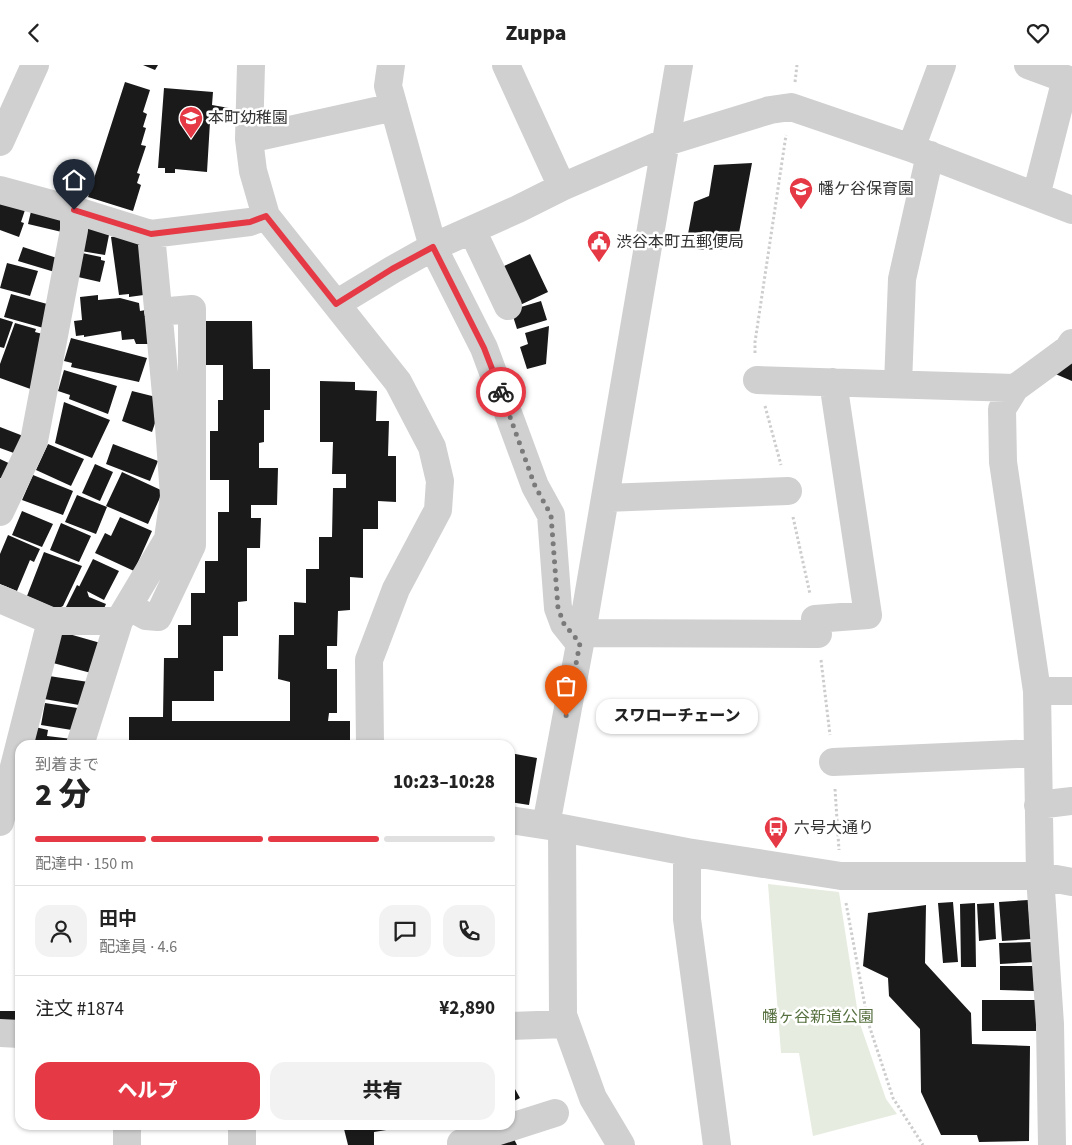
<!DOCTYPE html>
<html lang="ja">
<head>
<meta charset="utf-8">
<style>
	:root { --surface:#fff; --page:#f2f2f2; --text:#222; --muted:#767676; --line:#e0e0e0; --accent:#e63946 }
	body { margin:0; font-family:"Source Sans 3","Noto Sans JP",sans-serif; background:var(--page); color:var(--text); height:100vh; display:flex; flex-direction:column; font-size:19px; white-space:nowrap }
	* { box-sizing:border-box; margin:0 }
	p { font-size:16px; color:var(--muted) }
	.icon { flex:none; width:28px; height:28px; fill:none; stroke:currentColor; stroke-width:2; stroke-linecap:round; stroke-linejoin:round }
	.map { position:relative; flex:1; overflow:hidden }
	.side { position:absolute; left:15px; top:675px; width:500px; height:390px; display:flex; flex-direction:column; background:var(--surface); border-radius:15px; box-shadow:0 1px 4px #0004 }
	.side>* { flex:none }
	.pin { position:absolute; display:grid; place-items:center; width:42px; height:42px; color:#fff; margin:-51px -21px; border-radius:50% 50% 50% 0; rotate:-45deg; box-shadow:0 0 5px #0007 }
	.pin .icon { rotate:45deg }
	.courier { position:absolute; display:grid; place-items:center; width:50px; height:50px; margin:-25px; border:4px solid #e63946; border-radius:50%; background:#fff; color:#222; box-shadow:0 1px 6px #0007 }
	.bubble { position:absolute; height:35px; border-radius:15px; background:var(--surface); box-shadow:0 1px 4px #0004; font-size:16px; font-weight:800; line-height:35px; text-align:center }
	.head em { font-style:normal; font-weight:800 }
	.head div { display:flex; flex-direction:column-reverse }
	.head { display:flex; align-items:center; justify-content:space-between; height:85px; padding:0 20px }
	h1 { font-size:32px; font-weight:800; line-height:38px }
	.bar { display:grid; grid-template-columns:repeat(4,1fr); gap:8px 5px; align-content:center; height:60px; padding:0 20px }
	.bar i { height:6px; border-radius:4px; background:var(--line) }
	.bar .active { background:var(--accent) }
	.bar p { grid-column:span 4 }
	.line { display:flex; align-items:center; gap:12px; padding:0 20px; border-top:1px solid var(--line) }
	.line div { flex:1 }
	.round { display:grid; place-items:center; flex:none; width:52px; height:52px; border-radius:15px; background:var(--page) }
	.button { display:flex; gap:10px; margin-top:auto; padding:10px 20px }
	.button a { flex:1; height:58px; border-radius:15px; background:var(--accent); color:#fff; font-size:20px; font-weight:800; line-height:58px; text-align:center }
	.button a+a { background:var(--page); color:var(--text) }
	header { display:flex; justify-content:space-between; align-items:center; height:65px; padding:0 20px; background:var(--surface); font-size:22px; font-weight:800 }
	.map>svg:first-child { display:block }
	.green { fill:#e6ecdf }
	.building { fill:#1a1a1a }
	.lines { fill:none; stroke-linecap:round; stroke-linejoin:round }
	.path { stroke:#cdcdcd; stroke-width:3; stroke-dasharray:2.5 2.5; stroke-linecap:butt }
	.minor { stroke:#d0d0d0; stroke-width:28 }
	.done { stroke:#7a7a7a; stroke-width:5; stroke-dasharray:0 9 }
	.route { stroke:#e63946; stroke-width:6 }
	.labels { text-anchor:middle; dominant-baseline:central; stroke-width:5; stroke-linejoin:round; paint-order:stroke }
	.poi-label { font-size:16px; fill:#333; stroke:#fff; text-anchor:start }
	.park-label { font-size:16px; fill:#56703f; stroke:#fff }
</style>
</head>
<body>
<header><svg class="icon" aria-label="back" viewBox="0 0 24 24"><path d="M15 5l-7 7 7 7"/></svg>Zuppa<svg class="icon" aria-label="heart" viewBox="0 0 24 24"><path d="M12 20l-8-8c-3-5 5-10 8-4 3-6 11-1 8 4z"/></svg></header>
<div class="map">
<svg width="1072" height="1080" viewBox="0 0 1072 1080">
	<rect width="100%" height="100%" fill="#fff"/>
	<path class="green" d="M 768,819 L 839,827 L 859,956 L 886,1034 L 897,1049 L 813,1071 L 799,988 L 781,988 Z"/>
	<path class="building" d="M 143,0 L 158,0 L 155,5 Z
		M 125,17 L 150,25 L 143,47 L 147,49 L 143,62 L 146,63 L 141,80 L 146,81 L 137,108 L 140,109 L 137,118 L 141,120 L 133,146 L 88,132 Z
		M 164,23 L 213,27 L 212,40 L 229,43 L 228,58 L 210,57 L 207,107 L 175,104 L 175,108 L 165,108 L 165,103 L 158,103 Z
		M 752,98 L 736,184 L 685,185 L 694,137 L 709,131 L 714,100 Z
		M 0,130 L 27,139 L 21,157 L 24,158 L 19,172 L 0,165 Z
		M 33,138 L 72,149 L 66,168 L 28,159 Z
		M 86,156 L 111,160 L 105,190 L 81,186 Z
		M 141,168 L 151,229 L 129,232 L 129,229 L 119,230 L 111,172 Z
		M 23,182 L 60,194 L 58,208 L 18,196 Z
		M 82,188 L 101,192 L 101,195 L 105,196 L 100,217 L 78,212 Z
		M 530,189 L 548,227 L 520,240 L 502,202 Z
		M 7,198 L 38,206 L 30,231 L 0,223 Z
		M 11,229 L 58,242 L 47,264 L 4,252 Z
		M 98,230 L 98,235 L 120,233 L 139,238 L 140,246 L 152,244 L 154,279 L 136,279 L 134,274 L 122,275 L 121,266 L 84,272 L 84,270 L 76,271 L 74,256 L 82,255 L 80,232 Z
		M 541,236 L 547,255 L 517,264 L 511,245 Z
		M 0,253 L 13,257 L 4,283 L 0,282 Z
		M 205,256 L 252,256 L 253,304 L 270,304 L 270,345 L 264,345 L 264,377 L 259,378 L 259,403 L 278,403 L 277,440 L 251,440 L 251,453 L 261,453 L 260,483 L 247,483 L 247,536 L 238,537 L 238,571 L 223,571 L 223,606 L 214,606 L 214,636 L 172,636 L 172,656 L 290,656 L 290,617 L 278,614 L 279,570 L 294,570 L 294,537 L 306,538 L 306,504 L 319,504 L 319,472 L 332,472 L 333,423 L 346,423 L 346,409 L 332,409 L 333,377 L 320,377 L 320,316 L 355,317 L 355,325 L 377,326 L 376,356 L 389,356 L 388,391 L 396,391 L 396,437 L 378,436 L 378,464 L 363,464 L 363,513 L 350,512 L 350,545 L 338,546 L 337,581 L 327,581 L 327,604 L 337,604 L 337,648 L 329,648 L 328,656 L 350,656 L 350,680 L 129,680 L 129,652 L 163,652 L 164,593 L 178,593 L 178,560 L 191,560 L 191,528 L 205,528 L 205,496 L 218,496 L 218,447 L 229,447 L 229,415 L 210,415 L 210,366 L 218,366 L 218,335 L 223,335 L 223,300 L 205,300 Z
		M 15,258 L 36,264 L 35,267 L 50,271 L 36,326 L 0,313 L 0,299 Z
		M 549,261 L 546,299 L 527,304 L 520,282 L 528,279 L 525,268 Z
		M 71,273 L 147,293 L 139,317 L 71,302 L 72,298 L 64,296 Z
		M 1072,294 L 1072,316 L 1053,308 Z
		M 64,305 L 117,321 L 108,349 L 69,334 L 70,330 L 58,326 Z
		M 132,326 L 156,332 L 158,349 L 152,367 L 122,356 Z
		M 64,337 L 110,355 L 92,393 L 55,378 Z
		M 0,362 L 31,374 L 22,391 L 0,383 Z
		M 48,379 L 84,394 L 71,421 L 36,405 Z
		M 113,379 L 158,396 L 150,416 L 106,399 Z
		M 0,394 L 17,402 L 10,416 L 0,413 Z
		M 95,399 L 113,407 L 100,436 L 82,428 Z
		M 122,407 L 163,426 L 148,459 L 106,441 Z
		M 33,410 L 73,426 L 63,450 L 22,435 Z
		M 77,430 L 107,442 L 96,469 L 65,457 Z
		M 22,446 L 53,459 L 42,482 L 12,470 Z
		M 120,452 L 152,466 L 134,506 L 95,488 L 105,468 L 111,471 Z
		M 61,458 L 91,471 L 79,497 L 50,485 Z
		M 8,470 L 40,484 L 34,497 L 30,495 L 17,526 L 0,519 L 0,489 Z
		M 44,487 L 82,501 L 63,541 L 57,544 L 27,531 Z
		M 93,494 L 119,506 L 104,535 L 79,522 Z
		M 77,520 L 87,526 L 89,532 L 106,539 L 100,552 L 63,548 Z
		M 62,567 L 104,579 L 95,609 L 53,598 Z
		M 49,611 L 95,618 L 85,641 L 44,634 Z
		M 45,638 L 84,644 L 78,666 L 41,660 Z
		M 35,662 L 48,665 L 47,671 L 72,674 L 71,680 L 30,680 Z
		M 510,688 L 537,693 L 529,740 L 510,737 Z
		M 1028,835 L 1031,874 L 1002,876 L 999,837 Z
		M 953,837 L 958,897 L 943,898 L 938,838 Z
		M 975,838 L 976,902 L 961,902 L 960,839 Z
		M 994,838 L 996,874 L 979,876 L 977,839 Z
		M 926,840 L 925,898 L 971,948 L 972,979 L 1030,981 L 1029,1076 L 979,1077 L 977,1070 L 941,1070 L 921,1027 L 920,964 L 889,931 L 888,913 L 863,901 L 868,848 Z
		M 1033,877 L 1034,897 L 1000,899 L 999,878 Z
		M 1000,901 L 1035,901 L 1035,926 L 1000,925 Z
		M 982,935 L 1036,935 L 1036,966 L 982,966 Z
		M 0,946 L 17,946 L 17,962 L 0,963 Z
		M 510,1015 L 520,1033 L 510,1038 Z
		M 343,1060 L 411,1060 L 411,1061 L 374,1067 L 374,1080 L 348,1080 Z
		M 512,1070 L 517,1080 L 490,1080 Z"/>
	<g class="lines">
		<path class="path" d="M 795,17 L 797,0
			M 755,288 L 755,277 L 786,70
			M 765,341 L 781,400
			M 793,452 L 810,529
			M 821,595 L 830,670
			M 835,724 L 839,785
			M 846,838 L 868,957 L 893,1033 L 923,1080"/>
		<path class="minor" d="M 251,0 L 249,74 L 253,106 L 266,151 L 398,317 L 432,382 L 440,416 L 438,445 L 396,524 L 369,595 L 370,680
			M 391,0 L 388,21 L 433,182 L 484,283 L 535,421 L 551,450 L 558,543 L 564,559 L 580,579
			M 506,0 L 562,122
			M 1028,0 L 1066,14 L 1036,131
			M 249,74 L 394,42
			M 0,77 L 35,0
			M 911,83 L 942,0
			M 0,125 L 74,145 L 151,169 L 250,157 L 266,151
			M 472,165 L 508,241
			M 336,239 L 392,205 L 433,182 L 518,144 L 562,122 L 666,77 L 770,45 L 791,42 L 911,83 L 1072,145
			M 757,315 L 1015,323
			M 898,319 L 902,214 L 930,90
			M 605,433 L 788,426
			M 0,447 L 34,376 L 74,165 L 74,145
			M 0,534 L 51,556 L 0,757
			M 128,541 L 146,551 L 158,552 L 192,480 L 192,244 L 158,247
			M 815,554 L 868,550 L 833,317
			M 51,556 L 119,556
			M 582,568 L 818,569
			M 1037,626 L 1072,626
			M 80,680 L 119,556 L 168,474 L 174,431 L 169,361 L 151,169
			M 833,697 L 1038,688
			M 1038,740 L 1072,736
			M 510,755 L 562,763 L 687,787 L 841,811 L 1040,811 L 1072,817
			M 546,760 L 580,579 L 679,0
			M 562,763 L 563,950 L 593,1033 L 621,1080
			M 687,787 L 687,854 L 717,1080
			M 510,961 L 566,959
			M 0,968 L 20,969
			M 242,1060 L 242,1080
			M 461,1078 L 555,1048
			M 127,1080 L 127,1060
			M 1052,1080 L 1050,959 L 1040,811 L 1037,626 L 1003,397 L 1002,344 L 1015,323 L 1068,284 L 1072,278"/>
	</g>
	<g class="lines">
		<path class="done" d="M 501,327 L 535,421 L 551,450 L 558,543 L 564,559 L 580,578 L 566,651"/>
		<path class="route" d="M 74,145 L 151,169 L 250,157 L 266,151 L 336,239 L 392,204 L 433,182 L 484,283 L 501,327"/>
	</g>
	<defs>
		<g id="school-pin" transform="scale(1.25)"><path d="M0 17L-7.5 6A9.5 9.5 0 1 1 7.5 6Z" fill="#e63946" stroke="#fff"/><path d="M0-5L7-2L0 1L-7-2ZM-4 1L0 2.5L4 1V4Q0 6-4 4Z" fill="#fff"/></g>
		<g id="civic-pin" transform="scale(1.25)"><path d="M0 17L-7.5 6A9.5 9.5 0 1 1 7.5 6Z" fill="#e63946" stroke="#fff"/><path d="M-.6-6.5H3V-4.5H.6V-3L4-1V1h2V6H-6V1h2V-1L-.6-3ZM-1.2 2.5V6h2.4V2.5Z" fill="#fff"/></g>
		<g id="bus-pin" transform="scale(1.25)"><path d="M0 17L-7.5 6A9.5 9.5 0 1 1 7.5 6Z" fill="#e63946" stroke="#fff"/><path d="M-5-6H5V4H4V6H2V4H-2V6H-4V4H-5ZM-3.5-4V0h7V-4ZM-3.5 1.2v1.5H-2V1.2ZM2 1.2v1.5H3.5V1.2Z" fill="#fff"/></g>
	</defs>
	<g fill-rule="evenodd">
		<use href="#school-pin" x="191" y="53"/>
		<use href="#school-pin" x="801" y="124"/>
		<use href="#civic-pin" x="599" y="177"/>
		<use href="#bus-pin" x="776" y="763"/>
	</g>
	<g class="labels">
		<g class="poi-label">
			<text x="208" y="53">本町幼稚園</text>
			<text x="818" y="124">幡ケ谷保育園</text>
			<text x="616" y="177">渋谷本町五郵便局</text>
			<text x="794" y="763">六号大通り</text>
		</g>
		<g class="park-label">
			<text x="818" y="952">幡ヶ谷新道公園</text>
		</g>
	</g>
</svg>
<div class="pin" style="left:566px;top:651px;background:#ea580c"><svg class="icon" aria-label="bag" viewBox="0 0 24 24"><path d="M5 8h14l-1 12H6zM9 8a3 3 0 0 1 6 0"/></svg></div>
<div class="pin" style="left:74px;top:145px;background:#1f2937"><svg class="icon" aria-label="home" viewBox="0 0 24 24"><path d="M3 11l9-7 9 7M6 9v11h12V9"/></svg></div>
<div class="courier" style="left:501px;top:327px"><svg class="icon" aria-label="bike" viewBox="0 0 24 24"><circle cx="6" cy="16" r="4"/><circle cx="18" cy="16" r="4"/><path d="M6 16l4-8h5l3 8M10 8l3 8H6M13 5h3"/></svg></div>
<div class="bubble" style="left:596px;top:634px;width:162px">スワローチェーン</div>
<section class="side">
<div class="head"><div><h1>2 分</h1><p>到着まで</p></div><em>10:23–10:28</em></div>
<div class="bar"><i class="active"></i><i class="active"></i><i class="active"></i><i></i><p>配達中 · 150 m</p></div>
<div class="line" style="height:90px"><a class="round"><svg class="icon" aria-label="person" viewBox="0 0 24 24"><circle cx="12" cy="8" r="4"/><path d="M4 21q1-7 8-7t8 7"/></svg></a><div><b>田中</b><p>配達員 · 4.6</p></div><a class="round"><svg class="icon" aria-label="chat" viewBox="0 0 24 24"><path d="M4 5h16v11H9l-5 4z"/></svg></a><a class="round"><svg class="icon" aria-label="phone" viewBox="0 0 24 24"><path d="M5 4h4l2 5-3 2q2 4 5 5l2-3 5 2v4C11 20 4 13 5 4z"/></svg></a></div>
<div class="line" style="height:65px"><div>注文 #1874</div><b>¥2,890</b></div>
<div class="button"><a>ヘルプ</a><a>共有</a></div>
</section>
</div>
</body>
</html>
